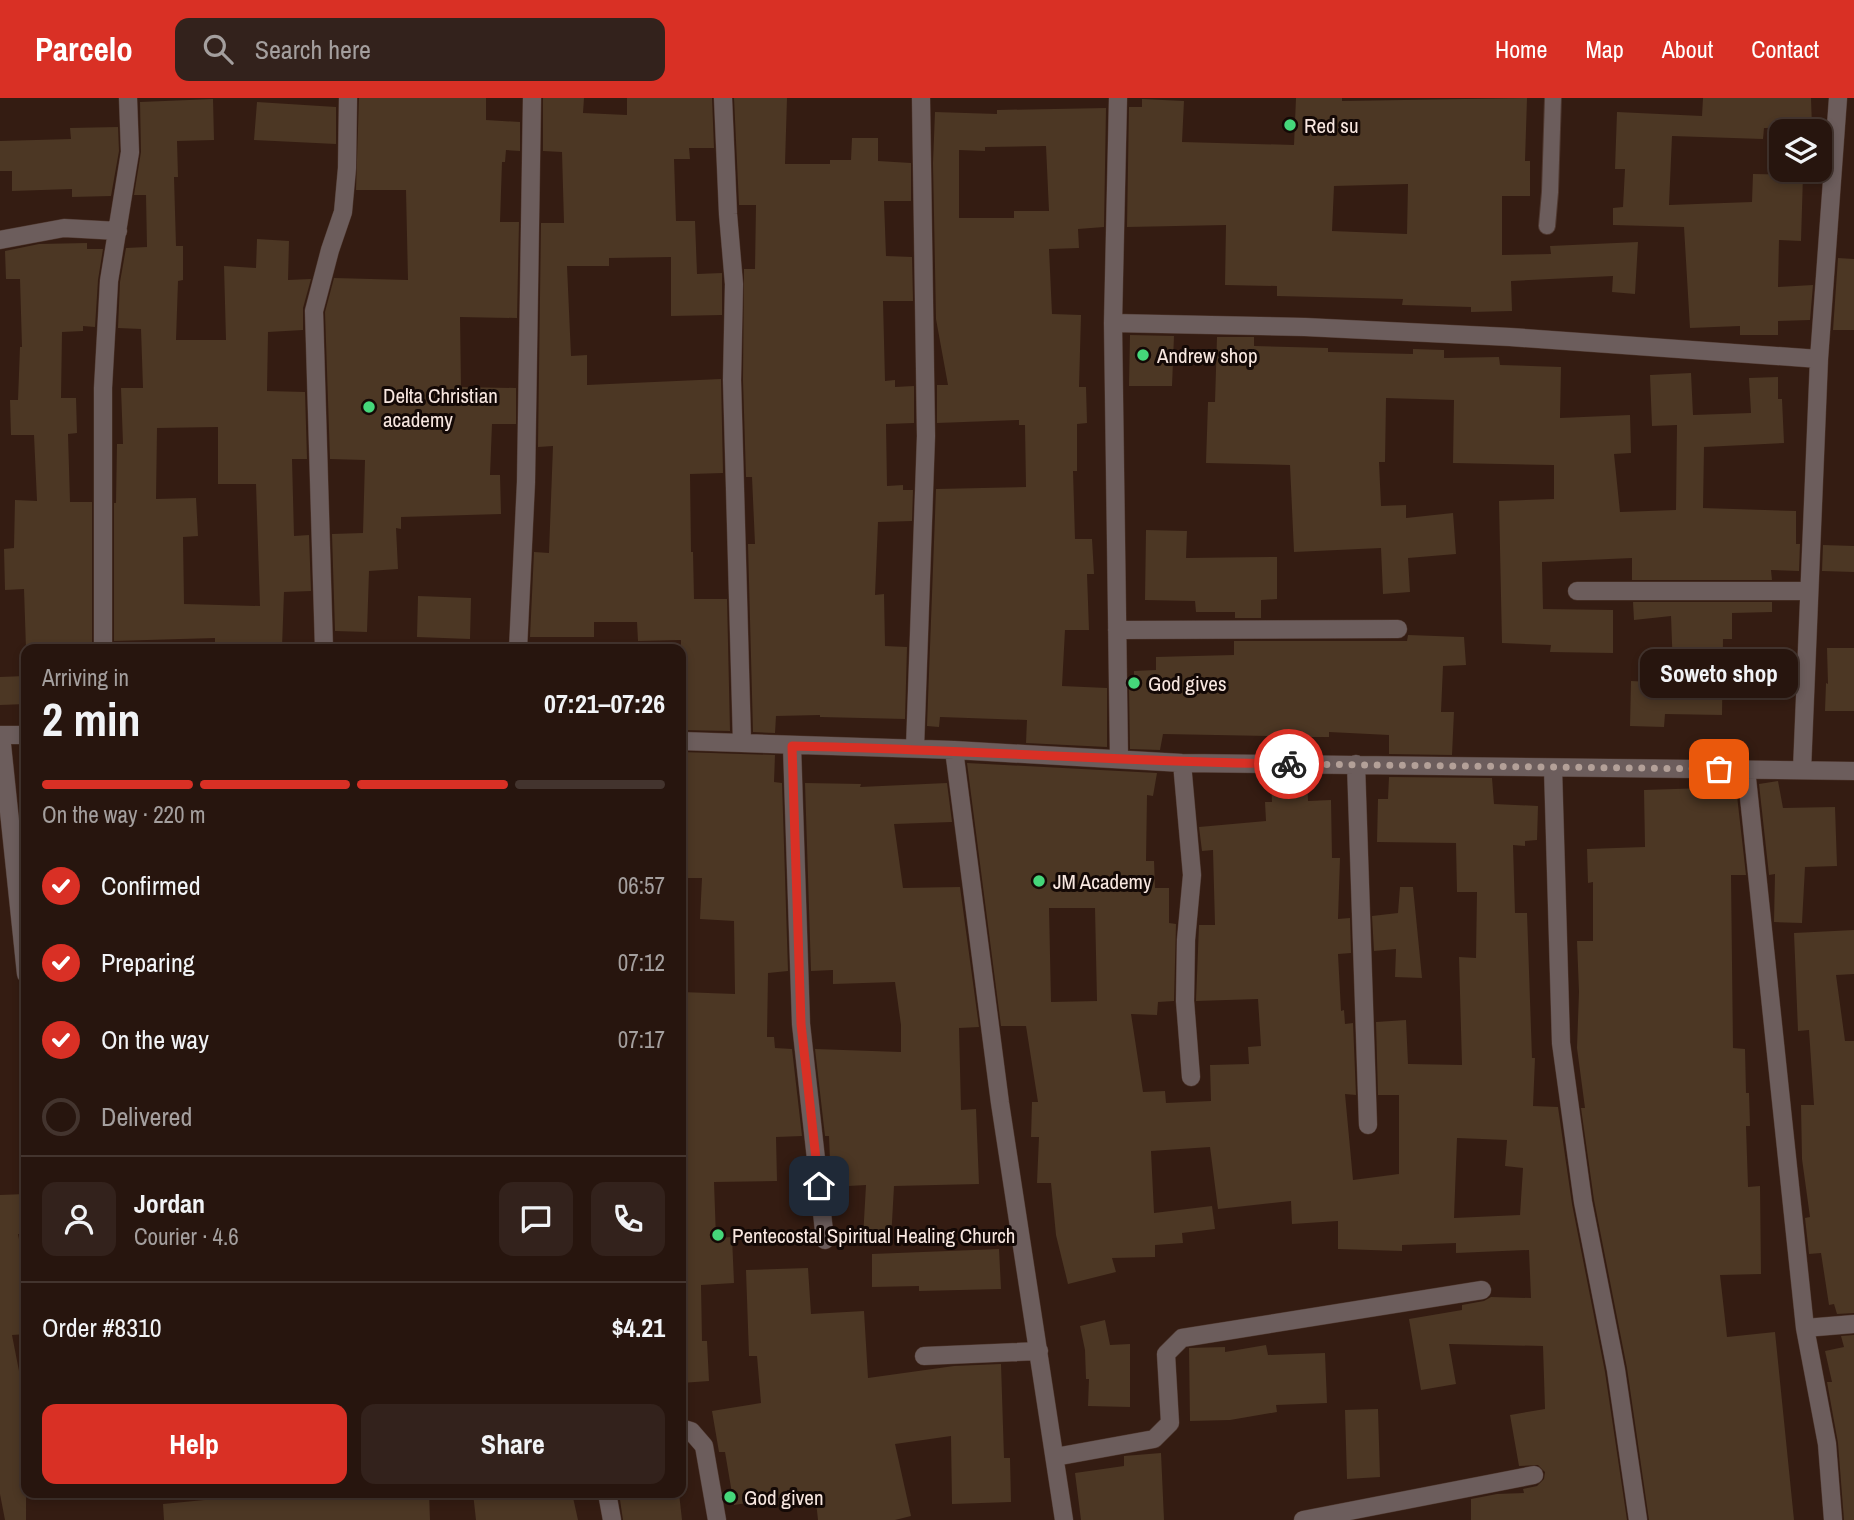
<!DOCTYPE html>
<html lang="en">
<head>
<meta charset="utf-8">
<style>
	:root { --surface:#27150e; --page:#33221c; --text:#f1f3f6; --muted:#a49f9e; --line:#43342e; --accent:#d93025 }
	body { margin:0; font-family:"Archivo Narrow",sans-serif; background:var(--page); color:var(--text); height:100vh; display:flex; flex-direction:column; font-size:26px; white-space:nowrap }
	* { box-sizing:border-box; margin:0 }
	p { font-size:23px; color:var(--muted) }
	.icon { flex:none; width:38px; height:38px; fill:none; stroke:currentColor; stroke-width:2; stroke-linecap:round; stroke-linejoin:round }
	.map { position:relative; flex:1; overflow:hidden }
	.side { position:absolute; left:21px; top:546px; width:665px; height:854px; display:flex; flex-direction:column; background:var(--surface); border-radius:14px; box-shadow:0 4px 10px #0003,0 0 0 2px var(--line) }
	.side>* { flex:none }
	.tools { position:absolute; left:1769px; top:21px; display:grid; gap:14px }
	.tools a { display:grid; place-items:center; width:63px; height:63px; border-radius:14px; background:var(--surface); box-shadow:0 4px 10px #0003,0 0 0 2px var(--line); font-size:35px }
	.pin { position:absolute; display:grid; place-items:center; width:60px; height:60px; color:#fff; margin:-30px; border-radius:14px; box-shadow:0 4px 10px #0006 }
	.courier { position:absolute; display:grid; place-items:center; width:70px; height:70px; margin:-35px; border:5px solid #d93025; border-radius:50%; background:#fff; color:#222; box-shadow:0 2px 9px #0007 }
	.bubble { position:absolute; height:49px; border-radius:14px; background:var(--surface); box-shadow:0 4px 10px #0003,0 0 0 2px var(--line); font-size:23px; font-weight:800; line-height:49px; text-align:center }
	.overview em { font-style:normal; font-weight:800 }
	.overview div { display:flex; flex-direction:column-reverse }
	.overview { display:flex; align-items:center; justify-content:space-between; height:119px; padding:0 21px }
	h1 { font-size:46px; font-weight:800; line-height:52px }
	.bar { display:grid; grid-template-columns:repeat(4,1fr); gap:10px 7px; align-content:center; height:84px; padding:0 21px }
	.bar i { height:9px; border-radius:5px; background:var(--line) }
	.bar .on { background:var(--accent) }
	.bar p { grid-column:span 4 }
	.line { display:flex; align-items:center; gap:18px; padding:0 21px; border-top:2px solid var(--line) }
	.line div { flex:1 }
	.round { display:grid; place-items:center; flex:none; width:74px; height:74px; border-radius:14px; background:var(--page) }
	ol { padding:0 21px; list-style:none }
	li { display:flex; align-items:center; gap:21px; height:77px }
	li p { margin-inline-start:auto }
	li .icon { padding:7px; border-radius:50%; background:var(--accent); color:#fff; stroke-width:4 }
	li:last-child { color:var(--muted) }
	li i { width:38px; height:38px; border:4px solid var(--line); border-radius:50% }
	.action { display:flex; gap:14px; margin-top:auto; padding:14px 21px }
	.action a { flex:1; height:80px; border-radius:14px; background:var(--accent); color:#fff; font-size:28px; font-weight:800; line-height:80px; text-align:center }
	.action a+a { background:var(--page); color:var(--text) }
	header { display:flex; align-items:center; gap:42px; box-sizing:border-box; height:98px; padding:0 35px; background:var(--accent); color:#fff }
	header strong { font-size:33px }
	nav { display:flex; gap:38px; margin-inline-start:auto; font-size:24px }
	.search { width:490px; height:63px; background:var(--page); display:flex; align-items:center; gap:18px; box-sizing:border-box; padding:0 24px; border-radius:14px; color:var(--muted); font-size:26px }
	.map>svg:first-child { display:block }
	.building { fill:#4c3724; fill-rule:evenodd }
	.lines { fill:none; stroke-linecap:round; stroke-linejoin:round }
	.service-casing { stroke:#4f382f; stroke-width:18 }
	.minor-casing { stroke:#4f382f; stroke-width:19 }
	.service { stroke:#6c5d5c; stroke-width:16 }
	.minor { stroke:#6c5d5c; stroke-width:18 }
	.done { stroke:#b3a098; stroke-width:7; stroke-dasharray:0 12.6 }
	.route { stroke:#d93025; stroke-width:9 }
	.poi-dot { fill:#45d77a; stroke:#140906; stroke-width:2.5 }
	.labels { text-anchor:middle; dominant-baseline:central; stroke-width:6; stroke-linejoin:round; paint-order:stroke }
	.poi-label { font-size:21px; fill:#f8e7e0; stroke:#140906; text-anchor:start }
</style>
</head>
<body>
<header>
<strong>Parcelo</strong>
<div class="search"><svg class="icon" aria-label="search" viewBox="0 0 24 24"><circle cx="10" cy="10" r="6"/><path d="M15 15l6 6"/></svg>Search here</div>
<nav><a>Home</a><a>Map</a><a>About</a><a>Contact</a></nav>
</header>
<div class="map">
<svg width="1854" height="1422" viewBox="0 0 1854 1422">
	<rect width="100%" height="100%" fill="#341c12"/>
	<path class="building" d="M 359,0 L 486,0 L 486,22 L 520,24 L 520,53 L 506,52 L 505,64 L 502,64 L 500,124 L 519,124 L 517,220 L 460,219 L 461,289 L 516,290 L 516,326 L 492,326 L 490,377 L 500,377 L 501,416 L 401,419 L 401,431 L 396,430 L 398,471 L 369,473 L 367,534 L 335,533 L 332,436 L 363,435 L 365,362 L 330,361 L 325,214 L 334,180 L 408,182 L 406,92 L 356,92 Z
		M 543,0 L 584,0 L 583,15 L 627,17 L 627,0 L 712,0 L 714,50 L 689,50 L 690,61 L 674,61 L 676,123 L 695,123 L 697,176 L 722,175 L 722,217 L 671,218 L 671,159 L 609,160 L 609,168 L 567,168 L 571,258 L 587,257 L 587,287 L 721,281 L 723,375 L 690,376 L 691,454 L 693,454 L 694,501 L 727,501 L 730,633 L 681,632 L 681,542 L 638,543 L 637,524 L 594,524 L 594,539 L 530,539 L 534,454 L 549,455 L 553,348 L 538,349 L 541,125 L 564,125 L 562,54 L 543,53 Z
		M 734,0 L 787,0 L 785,66 L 830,66 L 830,62 L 851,62 L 852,40 L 878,40 L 878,63 L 911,65 L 911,103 L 884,103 L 886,158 L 912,159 L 913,203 L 883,203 L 885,283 L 895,282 L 895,289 L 914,288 L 914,325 L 886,326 L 887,388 L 903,387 L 903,392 L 913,392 L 912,423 L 878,424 L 875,497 L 884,496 L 885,548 L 907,549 L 905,621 L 820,619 L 820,617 L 776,618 L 775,635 L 753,634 L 748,446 L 755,446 L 752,379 L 746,379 L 743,282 L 744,171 L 755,171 L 756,107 L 739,107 Z
		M 1296,0 L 1342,0 L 1342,3 L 1527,0 L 1525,63 L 1530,63 L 1530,98 L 1502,98 L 1502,157 L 1551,156 L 1550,148 L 1638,144 L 1635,196 L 1612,194 L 1613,178 L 1511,183 L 1512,213 L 1471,214 L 1471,209 L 1402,207 L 1403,201 L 1277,198 L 1277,188 L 1225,187 L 1226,127 L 1127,129 L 1129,9 L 1142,9 L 1142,1 L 1184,3 L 1182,44 L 1294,47 ZM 1408,86 L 1407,136 L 1332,133 L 1334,88 Z
		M 1703,0 L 1811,0 L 1812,29 L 1764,30 L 1763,41 L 1672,38 L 1669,107 L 1752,104 L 1753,76 L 1803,77 L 1801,143 L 1779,142 L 1778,189 L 1813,187 L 1810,222 L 1778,223 L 1778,237 L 1740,237 L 1740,228 L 1690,230 L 1684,129 L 1613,127 L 1613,110 L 1623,109 L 1625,71 L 1615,71 L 1617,14 L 1702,18 Z
		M 213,1 L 214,42 L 177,43 L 178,79 L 174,79 L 176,148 L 183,148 L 183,182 L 178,183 L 176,242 L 226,242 L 224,168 L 256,170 L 257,141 L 289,143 L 288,182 L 311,181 L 303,210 L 303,232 L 268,234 L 267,293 L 305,294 L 307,361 L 292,361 L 294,438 L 309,437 L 311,493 L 284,494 L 282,549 L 215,546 L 215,540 L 114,543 L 114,405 L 116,405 L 117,346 L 123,346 L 121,290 L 143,290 L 141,231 L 118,230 L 120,184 L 126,150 L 147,149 L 146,97 L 134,97 L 141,54 L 140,4 ZM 218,329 L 218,386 L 256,386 L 260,508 L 184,506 L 183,439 L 198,438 L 196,400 L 156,401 L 157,330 Z
		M 257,4 L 336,9 L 336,46 L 254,42 Z
		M 1106,10 L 1104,129 L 1078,131 L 1079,150 L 1049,151 L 1052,216 L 1081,217 L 1079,289 L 1086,289 L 1087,325 L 1077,326 L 1077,373 L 1073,373 L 1075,441 L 1092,441 L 1094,476 L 1087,476 L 1089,532 L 1065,532 L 1062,588 L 1107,590 L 1107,649 L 1026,645 L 1027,622 L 940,619 L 939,629 L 927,628 L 936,391 L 1026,389 L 1025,327 L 1019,327 L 1019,322 L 937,325 L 937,287 L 948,287 L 936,221 L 933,65 L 935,14 L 997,16 L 997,12 ZM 1046,48 L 1049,113 L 1014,113 L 1014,120 L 959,120 L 959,52 L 985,53 L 985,49 Z
		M 118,29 L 119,53 L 111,98 L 72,99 L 72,91 L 12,93 L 12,73 L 0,73 L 0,43 L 71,41 L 70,30 Z
		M 87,145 L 87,151 L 103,151 L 98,182 L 95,229 L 83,228 L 83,233 L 62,234 L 61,300 L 76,300 L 77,335 L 68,336 L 70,404 L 92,404 L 92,544 L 84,544 L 84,550 L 26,551 L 24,491 L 5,492 L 4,451 L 14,450 L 15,402 L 37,403 L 34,337 L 11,337 L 10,302 L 18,302 L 20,249 L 22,249 L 20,181 L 6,181 L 5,153 L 39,146 Z
		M 1838,160 L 1854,161 L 1854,232 L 1833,232 Z
		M 1130,237 L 1174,238 L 1172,288 L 1129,288 Z
		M 1217,239 L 1254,239 L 1254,248 L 1328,250 L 1328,254 L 1413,256 L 1413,251 L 1444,252 L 1444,260 L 1499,259 L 1500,267 L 1561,269 L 1560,320 L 1630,317 L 1631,355 L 1614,356 L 1620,414 L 1676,412 L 1677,327 L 1652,328 L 1650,277 L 1691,275 L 1693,317 L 1751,315 L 1749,280 L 1778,279 L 1778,301 L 1782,301 L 1784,345 L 1704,349 L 1703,410 L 1796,413 L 1796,446 L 1800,446 L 1799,473 L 1771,472 L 1772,482 L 1632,482 L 1632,460 L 1542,464 L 1543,511 L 1613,512 L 1613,555 L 1550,554 L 1551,547 L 1502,545 L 1499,403 L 1554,401 L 1554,367 L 1453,365 L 1454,302 L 1386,300 L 1385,364 L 1379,364 L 1381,408 L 1406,407 L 1406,420 L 1453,415 L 1456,456 L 1408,460 L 1410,494 L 1383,496 L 1381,450 L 1294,454 L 1290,367 L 1206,365 L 1208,304 L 1215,304 Z
		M 1146,432 L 1187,433 L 1186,460 L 1277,459 L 1277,501 L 1261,502 L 1261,520 L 1235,520 L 1235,514 L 1196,514 L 1195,503 L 1145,502 Z
		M 1823,447 L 1854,448 L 1854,474 L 1822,473 Z
		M 418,498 L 471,500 L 470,541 L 417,539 Z
		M 1633,504 L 1772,504 L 1772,514 L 1732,515 L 1732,541 L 1723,541 L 1722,617 L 1665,616 L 1664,629 L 1630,628 L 1631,583 L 1672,585 L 1673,572 L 1671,518 L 1634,522 Z
		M 1408,537 L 1464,539 L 1466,567 L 1443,568 L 1441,614 L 1454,614 L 1452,657 L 1389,656 L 1389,637 L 1329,634 L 1329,639 L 1305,639 L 1306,655 L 1270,655 L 1269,638 L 1163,636 L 1160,652 L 1130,651 L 1129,590 L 1134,590 L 1134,573 L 1156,572 L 1156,559 L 1234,557 L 1234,543 L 1407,543 Z
		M 1827,550 L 1854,550 L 1854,613 L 1825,613 L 1826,585 L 1828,586 Z
		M 26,578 L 26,606 L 0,607 L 0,579 Z
		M 681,654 L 775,657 L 774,684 L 782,685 L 788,873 L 768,875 L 767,939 L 774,939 L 775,950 L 792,951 L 802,1038 L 776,1039 L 777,1083 L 714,1084 L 716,1140 L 732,1139 L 734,1185 L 701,1187 L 702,1243 L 707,1243 L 709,1283 L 681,1285 L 681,894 L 735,896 L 734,823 L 700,821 L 702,780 L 681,780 Z
		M 967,665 L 1157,675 L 1153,698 L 1147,697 L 1146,763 L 1154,763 L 1155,790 L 1169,790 L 1169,825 L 1176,826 L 1174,903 L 1158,904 L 1157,917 L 1131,916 L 1143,994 L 1165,993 L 1166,1005 L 1211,1003 L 1210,967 L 1249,966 L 1248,949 L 1261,948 L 1258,901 L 1196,903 L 1199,827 L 1215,827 L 1213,752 L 1202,753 L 1199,729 L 1266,723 L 1265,704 L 1272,704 L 1271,677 L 1307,678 L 1308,703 L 1331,702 L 1332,760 L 1340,760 L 1338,821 L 1350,820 L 1351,855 L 1338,856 L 1341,913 L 1344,912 L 1345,926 L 1353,925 L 1356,997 L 1345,996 L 1353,1082 L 1399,1076 L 1399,997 L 1378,997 L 1376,924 L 1406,922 L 1408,966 L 1462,967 L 1459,859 L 1476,860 L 1477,794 L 1457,794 L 1456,745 L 1377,744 L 1378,701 L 1388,701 L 1389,679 L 1492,680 L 1494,706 L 1538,708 L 1537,742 L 1525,743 L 1525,748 L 1513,747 L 1515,815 L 1527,815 L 1532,960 L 1535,960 L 1533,1008 L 1558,1009 L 1572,1106 L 1605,1274 L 1627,1422 L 1471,1422 L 1471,1401 L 1497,1396 L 1524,1395 L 1523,1391 L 1537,1388 L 1544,1381 L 1545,1374 L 1538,1367 L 1519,1368 L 1510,1317 L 1545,1311 L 1543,1248 L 1449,1246 L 1456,1286 L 1421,1292 L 1409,1221 L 1462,1212 L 1462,1207 L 1484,1203 L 1491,1199 L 1531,1200 L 1529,1152 L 1456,1155 L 1456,1145 L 1402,1147 L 1402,1153 L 1338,1151 L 1338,1123 L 1292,1126 L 1291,1103 L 1218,1111 L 1210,1049 L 1151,1053 L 1154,1115 L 1212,1108 L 1215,1131 L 1182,1135 L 1183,1145 L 1155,1147 L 1155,1159 L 1112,1160 L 1116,1174 L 1068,1186 L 1056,1137 L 1051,1085 L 1037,1085 L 1039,1039 L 1031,1039 L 1032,1004 L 1038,1004 L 1026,928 L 1001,928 ZM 1049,810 L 1095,810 L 1097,903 L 1051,904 ZM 1457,1040 L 1507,1042 L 1505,1068 L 1523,1070 L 1520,1117 L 1454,1120 Z
		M 1778,683 L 1783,710 L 1835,709 L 1837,768 L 1805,769 L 1802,825 L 1774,824 L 1775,776 L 1769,777 L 1759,686 Z
		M 805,685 L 861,686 L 860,689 L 947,685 L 952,724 L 894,726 L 903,790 L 960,789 L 979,929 L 959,930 L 961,1012 L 976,1011 L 979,1086 L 894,1088 L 891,1142 L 863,1140 L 866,1087 L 831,1089 L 829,1038 L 825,1038 L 815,951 L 901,954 L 901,927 L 895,884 L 833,886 L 833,872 L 811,873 Z
		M 1736,689 L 1746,777 L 1731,777 L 1733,950 L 1745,951 L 1746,995 L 1749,995 L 1750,1028 L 1746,1028 L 1748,1089 L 1760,1088 L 1761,1176 L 1720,1177 L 1727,1239 L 1775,1234 L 1794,1422 L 1649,1422 L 1627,1270 L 1594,1102 L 1581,1010 L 1585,1010 L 1577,950 L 1579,894 L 1577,843 L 1593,843 L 1593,784 L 1588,785 L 1587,751 L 1645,749 L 1644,692 Z
		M 1400,789 L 1413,789 L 1422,880 L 1395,879 L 1396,851 L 1374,853 L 1372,818 L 1398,815 Z
		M 1854,832 L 1854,876 L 1836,877 L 1845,943 L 1854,943 L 1854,1215 L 1837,1216 L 1834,1206 L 1829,1207 L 1821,1155 L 1809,1156 L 1805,1120 L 1810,1119 L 1802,1061 L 1801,1007 L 1814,1007 L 1809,932 L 1798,933 L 1794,835 Z
		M 26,1096 L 26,1136 L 18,1136 L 26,1180 L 26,1236 L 12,1237 L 26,1309 L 26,1422 L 5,1422 L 0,1396 L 0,1097 Z
		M 999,1151 L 1001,1191 L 919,1193 L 919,1188 L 872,1189 L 872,1156 Z
		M 808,1170 L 811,1216 L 864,1213 L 868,1280 L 954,1268 L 1001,1266 L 1004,1360 L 1010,1360 L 1011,1404 L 952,1406 L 951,1338 L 895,1346 L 911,1418 L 895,1422 L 818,1422 L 815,1394 L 734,1407 L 725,1354 L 719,1354 L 712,1313 L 761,1305 L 757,1258 L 749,1258 L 746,1172 Z
		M 1105,1222 L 1110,1247 L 1130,1246 L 1130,1309 L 1088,1308 L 1089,1281 L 1086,1281 L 1085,1252 L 1080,1228 Z
		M 1854,1237 L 1854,1422 L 1844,1422 L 1838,1345 L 1827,1284 L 1832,1284 L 1825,1253 L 1844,1249 L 1841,1238 Z
		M 1266,1247 L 1268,1257 L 1325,1255 L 1327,1305 L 1276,1307 L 1277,1314 L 1230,1322 L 1190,1323 L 1189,1250 L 1225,1249 L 1225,1254 Z
		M 1378,1311 L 1380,1379 L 1347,1381 L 1345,1312 Z
		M 1161,1355 L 1164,1422 L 1081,1422 L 1075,1375 L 1124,1368 L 1124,1358 Z
		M 276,1395 L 429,1395 L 430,1422 L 164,1422 L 163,1406 Z
		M 473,1395 L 572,1395 L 578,1422 L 476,1422 Z
		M 619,1395 L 679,1395 L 682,1422 L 623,1422 Z"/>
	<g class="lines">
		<g class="service-casing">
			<path id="service" d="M 1547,128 L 1550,94 L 1553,0"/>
		</g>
		<g class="minor-casing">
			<path id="minor" d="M 723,0 L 728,116 L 734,186 L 732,282 L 742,644
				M 1118,0 L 1113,225 L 1119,661
				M 0,142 L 64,130 L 118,133
				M 1113,225 L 1305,229 L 1510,239 L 1819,261
				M 1577,493 L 1809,493
				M 1117,532 L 1398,531
				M 103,551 L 103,290 L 109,183 L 130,54 L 128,0
				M 324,551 L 314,213 L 330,152 L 343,114 L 347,70 L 348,0
				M 518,551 L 526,384 L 532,0
				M 0,637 L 26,637
				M 1,637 L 26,876
				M 681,643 L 954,652 L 1182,665 L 1854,673
				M 792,648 L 801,926 L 825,1142
				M 915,650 L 926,338 L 921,0
				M 954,652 L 1000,1005 L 1064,1422
				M 1182,665 L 1192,777 L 1186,842 L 1185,903 L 1191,979
				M 1356,666 L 1368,1027
				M 1553,670 L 1561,945 L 1583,1104 L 1616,1272 L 1638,1422
				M 1746,671 L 1805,1230 L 1827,1346 L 1833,1422
				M 1802,672 L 1819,261 L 1838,0
				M 1805,1230 L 1854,1226
				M 924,1258 L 1039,1253
				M 681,1330 L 691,1333 L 704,1348 L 717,1422
				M 1055,1359 L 1154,1341 L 1170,1325 L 1166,1256 L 1182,1240 L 1482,1192
				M 607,1395 L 612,1422
				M 1303,1422 L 1534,1377"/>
		</g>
		<use href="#service" class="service"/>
		<use href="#minor" class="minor"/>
	</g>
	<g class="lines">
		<path class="done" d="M 1289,666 L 1719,671"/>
		<path class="route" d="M 819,1088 L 801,926 L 792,648 C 957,651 1123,664 1289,666"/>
	</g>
	<g class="poi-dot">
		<circle cx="1290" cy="27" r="7"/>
		<circle cx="1143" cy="257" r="7"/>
		<circle cx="369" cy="309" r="7"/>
		<circle cx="1134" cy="585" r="7"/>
		<circle cx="1039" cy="783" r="7"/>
		<circle cx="718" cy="1137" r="7"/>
		<circle cx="730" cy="1399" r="7"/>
	</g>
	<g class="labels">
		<g class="poi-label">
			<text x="1304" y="27">Red su</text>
			<text x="1157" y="257">Andrew shop</text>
			<text x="383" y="297">Delta Christian<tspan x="383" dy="24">academy</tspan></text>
			<text x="1148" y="585">God gives</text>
			<text x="1053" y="783">JM Academy</text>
			<text x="732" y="1137">Pentecostal Spiritual Healing Church</text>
			<text x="744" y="1399">God given</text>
		</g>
	</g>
</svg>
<div class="tools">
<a><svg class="icon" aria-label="layers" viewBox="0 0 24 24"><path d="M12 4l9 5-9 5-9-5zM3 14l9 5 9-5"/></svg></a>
</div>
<div class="pin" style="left:1719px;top:671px;background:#ea580c"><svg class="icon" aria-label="bag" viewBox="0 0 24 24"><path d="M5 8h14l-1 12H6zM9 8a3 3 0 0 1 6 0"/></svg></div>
<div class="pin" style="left:819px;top:1088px;background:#1f2937"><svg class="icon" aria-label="home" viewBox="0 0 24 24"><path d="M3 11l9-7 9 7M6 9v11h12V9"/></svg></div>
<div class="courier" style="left:1289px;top:666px"><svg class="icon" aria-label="bike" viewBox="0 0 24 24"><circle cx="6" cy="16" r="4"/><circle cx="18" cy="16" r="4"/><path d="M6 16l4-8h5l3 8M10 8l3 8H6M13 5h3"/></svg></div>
<div class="bubble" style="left:1640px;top:551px;width:158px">Soweto shop</div>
<section class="side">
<div class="overview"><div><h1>2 min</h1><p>Arriving in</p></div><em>07:21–07:26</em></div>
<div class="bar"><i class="on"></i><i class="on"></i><i class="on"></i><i></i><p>On the way · 220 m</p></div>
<ol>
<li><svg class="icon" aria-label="check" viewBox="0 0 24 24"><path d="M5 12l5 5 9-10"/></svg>Confirmed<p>06:57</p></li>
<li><svg class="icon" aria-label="check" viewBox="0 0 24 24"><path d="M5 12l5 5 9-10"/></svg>Preparing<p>07:12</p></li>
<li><svg class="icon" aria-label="check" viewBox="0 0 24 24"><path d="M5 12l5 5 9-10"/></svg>On the way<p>07:17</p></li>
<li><i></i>Delivered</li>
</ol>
<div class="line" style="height:126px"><a class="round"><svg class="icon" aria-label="person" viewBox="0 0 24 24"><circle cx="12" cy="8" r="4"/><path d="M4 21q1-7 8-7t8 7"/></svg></a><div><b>Jordan</b><p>Courier · 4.6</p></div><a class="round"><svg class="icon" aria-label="chat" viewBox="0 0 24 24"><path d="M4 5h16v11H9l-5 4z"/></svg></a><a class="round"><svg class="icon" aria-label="phone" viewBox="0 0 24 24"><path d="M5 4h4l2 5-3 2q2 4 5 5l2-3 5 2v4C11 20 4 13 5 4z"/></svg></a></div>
<div class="line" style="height:91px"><div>Order #8310</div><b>$4.21</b></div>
<div class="action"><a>Help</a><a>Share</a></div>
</section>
</div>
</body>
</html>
